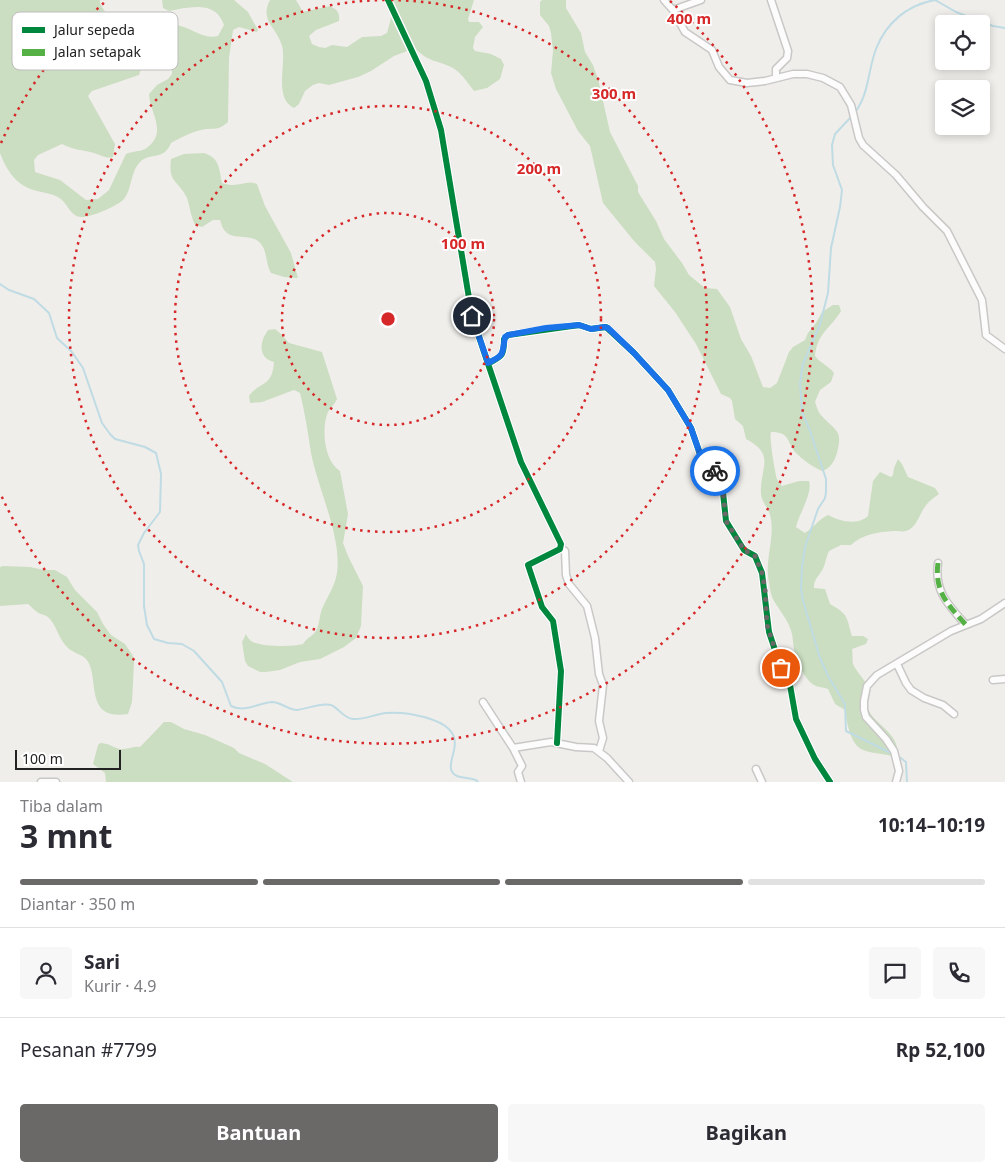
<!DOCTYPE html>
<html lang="id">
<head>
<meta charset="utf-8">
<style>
	:root { --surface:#fff; --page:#f7f7f7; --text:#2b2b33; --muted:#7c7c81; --line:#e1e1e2; --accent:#6a6968 }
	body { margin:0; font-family:"Noto Sans",sans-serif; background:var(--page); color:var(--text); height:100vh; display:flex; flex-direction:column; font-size:19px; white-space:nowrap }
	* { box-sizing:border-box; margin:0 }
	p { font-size:16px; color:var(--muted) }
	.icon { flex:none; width:28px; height:28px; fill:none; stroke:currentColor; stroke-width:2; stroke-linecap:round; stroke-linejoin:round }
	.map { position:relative; height:782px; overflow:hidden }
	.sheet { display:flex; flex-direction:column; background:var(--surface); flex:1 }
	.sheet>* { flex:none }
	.fabs { position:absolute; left:935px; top:15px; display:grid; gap:10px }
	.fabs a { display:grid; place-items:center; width:55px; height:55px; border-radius:5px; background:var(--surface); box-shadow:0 2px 8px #0003; font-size:25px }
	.scale { position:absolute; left:15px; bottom:12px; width:106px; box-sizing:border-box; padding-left:5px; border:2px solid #222; border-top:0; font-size:14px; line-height:18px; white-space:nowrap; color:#222; -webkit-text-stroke:4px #fff; paint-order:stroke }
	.pin { position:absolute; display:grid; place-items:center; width:42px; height:42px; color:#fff; margin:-21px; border:2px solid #fff; border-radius:50%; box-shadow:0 1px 5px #0007 }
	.courier { position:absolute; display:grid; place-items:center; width:50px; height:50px; margin:-25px; border:4px solid #1a73e8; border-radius:50%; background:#fff; color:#222; box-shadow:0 1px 6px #0007 }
	.summary em { font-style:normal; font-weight:700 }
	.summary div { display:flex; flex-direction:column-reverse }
	.summary { display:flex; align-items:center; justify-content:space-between; height:85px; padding:0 20px }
	h1 { font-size:32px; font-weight:700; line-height:38px }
	.bar { display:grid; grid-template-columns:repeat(4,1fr); gap:8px 5px; align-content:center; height:60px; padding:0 20px }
	.bar i { height:6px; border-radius:4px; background:var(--line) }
	.bar .active { background:var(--accent) }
	.bar p { grid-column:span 4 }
	.line { display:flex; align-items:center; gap:12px; padding:0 20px; border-top:1px solid var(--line) }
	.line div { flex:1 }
	.round { display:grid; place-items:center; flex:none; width:52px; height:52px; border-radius:5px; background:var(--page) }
	.primary-button { display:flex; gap:10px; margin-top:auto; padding:10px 20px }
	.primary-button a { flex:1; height:58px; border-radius:5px; background:var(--accent); color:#fff; font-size:20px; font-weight:700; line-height:58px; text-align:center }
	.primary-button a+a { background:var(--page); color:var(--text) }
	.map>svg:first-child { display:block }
	.forest { fill:#cbdec1 }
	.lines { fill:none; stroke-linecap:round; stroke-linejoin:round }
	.stream { stroke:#bfdbe3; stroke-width:2 }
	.minor-casing { stroke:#c9c8c7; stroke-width:9 }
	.minor { stroke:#fdfcfc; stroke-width:6 }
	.quiet { stroke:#55b145; stroke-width:5; stroke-dasharray:10 5; stroke-linecap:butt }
	.cycleway-casing { stroke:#fff; stroke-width:9 }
	.cycleway { stroke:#00873e; stroke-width:6 }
	.done { stroke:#6a6968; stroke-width:5; stroke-dasharray:0 9 }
	.route { stroke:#1a73e8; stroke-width:6 }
	.ring { fill:none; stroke:#d62828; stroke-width:2.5; stroke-dasharray:2.5 5 }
	.key { fill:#fff; stroke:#bdbdbd; stroke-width:1 }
	.key-label { font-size:14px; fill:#222 }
	.centre { fill:#d62828; stroke:#fff; stroke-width:2.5 }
	.ring-label { font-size:15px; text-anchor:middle; font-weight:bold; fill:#d62828; stroke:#fff; stroke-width:4; stroke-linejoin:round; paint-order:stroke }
</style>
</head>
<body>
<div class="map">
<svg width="1005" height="782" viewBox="0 0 1005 782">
	<rect width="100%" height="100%" fill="#f0eeeb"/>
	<path class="forest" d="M 0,0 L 100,0 L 100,4 L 110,19 L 108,25 L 103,29 L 103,33 L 108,37 L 113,35 L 123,44 L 128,66 L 141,69 L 139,75 L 92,91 L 88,96 L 115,144 L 113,157 C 105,159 102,155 94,153 C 80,149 76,151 62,144 L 38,155 L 34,160 L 35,172 L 60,180 L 86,200 L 98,199 L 109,190 L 126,154 C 132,151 139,152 145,149 C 169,133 150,114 149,94 L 157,85 L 168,79 L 172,74 L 172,67 L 165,47 L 166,34 L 175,25 C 190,26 202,40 218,36 L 224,25 C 216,0 189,7 169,11 L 163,8 L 162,0 L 234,0 L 248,12 L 258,30 L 257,32 L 239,27 L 233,30 L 229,58 L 228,122 C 217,132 213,127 201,130 C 191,132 180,138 171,143 C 164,161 150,152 140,162 C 130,172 132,191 123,200 C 115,207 90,218 80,217 C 70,215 68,205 61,199 C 52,192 38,193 28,188 C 14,182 5,167 0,153 Z
		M 270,0 L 296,0 L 303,12 L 330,6 C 337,10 340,12 339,21 L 316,30 L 309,36 L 312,44 L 319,47 L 325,48 L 332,45 L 347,47 L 362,37 L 381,36 L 387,33 C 390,22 394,11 391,0 L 474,0 L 468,19 L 469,22 L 479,22 L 483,27 L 475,37 L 473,48 L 475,51 L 491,54 L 501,59 L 504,65 L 500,79 L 487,88 L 474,91 C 467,82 461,72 451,67 C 436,60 428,62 415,48 L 394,56 L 371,71 L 358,77 L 329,85 L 319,83 L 313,85 L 305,91 L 299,104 L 294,108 C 273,98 287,63 282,46 C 277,27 259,21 270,0 Z
		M 542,0 L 566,0 L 566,8 L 581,33 L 585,52 L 593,65 L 598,79 L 610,132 L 638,186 L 638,192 L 656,221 L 664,239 L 682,263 L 689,275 L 705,288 L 717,289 L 730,307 L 741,339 L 751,356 L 763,387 L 770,388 L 777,383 L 789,352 L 793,347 L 805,340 L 808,333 L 816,323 L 822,312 L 833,305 L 839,305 L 841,311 C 831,328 817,333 815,356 C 820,363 829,366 834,373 L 831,382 L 820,390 L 815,402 C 817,407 818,413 822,416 C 836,432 843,429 837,453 C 834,462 831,468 822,471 C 813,467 803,460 796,453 C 786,442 791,432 771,432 C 769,437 775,473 777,479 C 778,481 780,484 782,486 L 799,481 L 809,481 C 813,493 799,514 796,527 L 805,533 C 814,527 818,520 828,515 C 839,521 857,526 868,516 L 873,481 L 880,472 L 891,477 L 893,475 L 894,468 L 898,459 L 902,464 L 908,477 L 935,488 L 939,494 C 935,497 930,500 927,504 C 919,513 918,527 906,531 C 902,532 897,531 894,531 C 878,532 863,534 851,545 L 841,545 L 829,551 C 826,557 825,567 821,572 C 817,578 814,580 814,588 L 825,589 L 830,604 C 849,615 846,616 852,636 L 863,636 L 868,639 L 866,644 L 852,649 C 853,653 852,660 853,664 C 857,673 865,679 868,688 C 870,696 865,703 869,711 C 878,727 901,735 897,756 L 894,757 C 884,753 873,754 863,750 C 850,745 847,722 845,710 L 835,704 L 828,689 C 822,687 815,687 811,683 C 802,674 796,660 794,649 C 793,644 793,639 792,634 C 789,621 780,611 774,601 C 771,596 770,588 769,583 C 764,559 776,536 770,515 C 768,507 762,503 761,494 C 759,469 777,455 746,439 L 743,426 L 735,419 L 732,401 L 730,398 L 721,394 L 696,344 L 675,312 L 654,286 L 656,269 L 655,262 L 634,241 L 603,203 L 590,146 L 578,131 L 556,89 L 551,73 L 553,51 L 551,33 L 549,26 L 540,15 L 540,2 Z
		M 204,153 C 220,158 219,169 222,183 C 239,189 245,179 257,184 L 265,206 L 291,253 L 298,278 L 284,277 L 271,273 C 265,263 268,249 258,241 C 249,234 232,240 225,231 C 222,228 221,223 220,220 L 213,220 L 202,227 L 195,225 C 191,217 190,207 187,198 C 178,179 168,184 171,159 L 184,154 Z
		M 275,329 L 280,333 L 289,343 L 322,352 L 337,399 C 335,404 331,407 328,412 C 321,428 324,461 340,471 L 348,514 L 343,543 L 348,556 L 363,586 L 361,626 L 356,638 L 344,647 L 320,659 L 300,662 L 280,670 L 266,672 L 260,672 L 248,666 L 245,661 L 242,642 L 246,634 C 247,637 249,639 251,641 C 260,647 292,647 303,644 C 306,638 313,636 316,631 C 320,624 319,616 322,609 C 327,597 335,586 337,573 C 342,537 318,489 311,453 C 308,433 305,413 300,393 L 294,390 L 262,402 L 250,403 L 249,396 C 261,380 272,388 274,362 C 258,358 259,342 268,330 Z
		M 3,566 L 30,567 L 44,570 L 55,570 L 67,577 L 75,590 L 97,612 L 103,624 L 111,635 L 125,644 L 133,656 L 134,663 L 132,702 L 128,714 C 81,721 102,674 85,658 C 81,654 73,653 68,648 C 58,638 57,627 50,619 C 46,614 41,615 37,612 C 34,610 32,607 28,604 L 0,606 L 0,567 Z
		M 164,722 L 171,722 L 184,729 L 205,735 L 234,748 L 239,753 L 265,764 L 293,782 L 106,782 L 105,773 L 93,764 L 98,745 L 100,743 C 108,743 112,747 120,749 C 125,750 134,746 140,747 Z"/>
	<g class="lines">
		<path class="stream" d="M 856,111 C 869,93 868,70 876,49 C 886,23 907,5 935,0 L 956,12 L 993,26 L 1005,28
			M 851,117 L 835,134 L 832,145 L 833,165 L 842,190 L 840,207 L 831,248 L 828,293 L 820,324 L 803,364 L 800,383 L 802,412 L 810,431 L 826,479 L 826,492 L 825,498 L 818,509 L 805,547 L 802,567 L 801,588 L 803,601 L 820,658 L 828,676 L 845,704 L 846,731 L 893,754
			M 0,284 L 9,290 L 34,299 L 49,313 L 57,338 L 72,352 L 83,368 L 102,423 L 110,434 L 115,439 L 145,447 L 156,453 L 161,474 L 160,512 L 144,533 L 138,545 L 139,551 L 144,564 L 144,606 L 147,625 L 154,639 L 168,643 L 182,644 L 194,651 L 222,682 L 231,706 C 245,713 258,703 272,702 C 281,702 288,710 297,710 C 307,709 321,702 331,705 C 339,708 343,718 353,719 C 363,720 376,714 386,713 C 397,712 413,714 424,717 C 483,733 435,765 457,776 C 462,778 470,778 476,780 L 478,782
			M 898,756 L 906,762 L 907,782"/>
		<g class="minor-casing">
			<path id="minor" d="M 388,0 L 426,81 L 441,130 L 472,316 L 521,462 L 561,544 L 560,549 L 528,565 L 542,607 L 553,621 L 561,671 L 557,743
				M 664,0 L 673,10 L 685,32 L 712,50 L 719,67 L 730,80 L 747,83 L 765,81 L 793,74 L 807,74 L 823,78 L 840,87 L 851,105 L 859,138 L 863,145 L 896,175 L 923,207 L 947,231 L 982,300 L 986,335 L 1005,349
				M 771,0 L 788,51 L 787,58 L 776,69 L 776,78
				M 673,10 L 701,0
				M 489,363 C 503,356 504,355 504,339 L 508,335 L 579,325 L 591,329 L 606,327 L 634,353 L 668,390 L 691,428 L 701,457 L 718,475 L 722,483 L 726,521 L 744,550 L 755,556 L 762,573 L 769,632 L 781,668 L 790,685 L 796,719 L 815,759 L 830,782
				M 561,548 L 565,551 L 566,575 L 569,584 L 587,606 L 595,638 L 599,674 L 603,685 L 599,721 L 603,738 L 599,751
				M 938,563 C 934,591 948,605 966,625
				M 897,664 L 906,683 L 911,690 L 924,698 L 943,705 L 954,714
				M 993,680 L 1005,679
				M 483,702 L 513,748 L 522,766 L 518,772 L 521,782
				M 513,748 L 551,742 L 576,747 L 594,748 L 607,758 L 629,782
				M 756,769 L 762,782
				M 41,782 L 56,782
				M 896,782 L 899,771 L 894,751 L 886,739 L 866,717 L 864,710 L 864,701 L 867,686 L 877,675 L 951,631 L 981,619 L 1005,603"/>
		</g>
		<use href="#minor" class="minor"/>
		<path class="quiet" d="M 938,563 C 934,591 948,605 966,625"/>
		<g class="cycleway-casing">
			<path id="cycleway" d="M 388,0 L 426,81 L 441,130 L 472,316 L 521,462 L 561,544 L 560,549 L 528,565 L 542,607 L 553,621 L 561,671 L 557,743
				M 489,363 C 503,356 504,355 504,339 L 508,335 L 579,325 L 591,329 L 606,327 L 634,353 L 668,390 L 691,428 L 701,457 L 718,475 L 722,483 L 726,521 L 744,550 L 755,556 L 762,573 L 769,632 L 781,668 L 790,685 L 796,719 L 815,759 L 830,782"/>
		</g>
		<use href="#cycleway" class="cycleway"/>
	</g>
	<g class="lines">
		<path class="done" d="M 715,471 L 722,483 L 726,521 L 744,550 L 755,556 L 762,573 L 765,588 L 767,625 L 781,668"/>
		<path class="route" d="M 472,316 L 488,363 C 505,355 502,354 505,337 L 508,335 L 546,328 L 579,325 L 591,329 L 604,327 L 608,328 L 634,353 L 668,390 L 691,428 L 701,457 L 715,471"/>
	</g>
	<g class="ring">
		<circle cx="388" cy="319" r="106"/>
		<circle cx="388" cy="319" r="213"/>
		<path d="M391 0A319 319 0 1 1 385 0"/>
		<path d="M1 143A425 425 0 0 1 106 1M670 1A425 425 0 1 1 1 495"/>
	</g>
	<rect x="12" y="12" width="166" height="58" rx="8" class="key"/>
	<rect x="22" y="27" width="23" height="6" fill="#00873e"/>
	<rect x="22" y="49" width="23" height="7" fill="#55b145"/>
	<g class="key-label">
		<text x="54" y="35">Jalur sepeda</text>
		<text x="54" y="57">Jalan setapak</text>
	</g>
	<circle cx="388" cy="319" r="8" class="centre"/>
	<g class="ring-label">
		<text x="689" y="24">400 m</text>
		<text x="614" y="99">300 m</text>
		<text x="539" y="174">200 m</text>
		<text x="463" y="249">100 m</text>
	</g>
</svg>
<div class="fabs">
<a><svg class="icon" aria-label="locate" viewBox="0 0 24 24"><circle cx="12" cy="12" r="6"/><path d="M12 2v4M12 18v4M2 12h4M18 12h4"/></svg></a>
<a><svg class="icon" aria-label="layers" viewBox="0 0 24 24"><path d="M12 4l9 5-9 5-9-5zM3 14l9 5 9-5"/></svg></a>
</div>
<div class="scale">100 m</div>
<div class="pin" style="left:781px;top:668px;background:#ea580c"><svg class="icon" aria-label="bag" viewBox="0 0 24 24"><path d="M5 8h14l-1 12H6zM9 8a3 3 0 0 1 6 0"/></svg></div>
<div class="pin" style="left:472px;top:316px;background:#1f2937"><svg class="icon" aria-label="home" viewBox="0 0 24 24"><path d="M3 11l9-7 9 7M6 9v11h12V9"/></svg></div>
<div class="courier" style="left:715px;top:471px"><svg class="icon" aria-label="bike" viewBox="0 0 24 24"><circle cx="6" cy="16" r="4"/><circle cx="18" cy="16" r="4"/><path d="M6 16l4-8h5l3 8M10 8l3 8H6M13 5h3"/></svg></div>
</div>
<section class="sheet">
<div class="summary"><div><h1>3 mnt</h1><p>Tiba dalam</p></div><em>10:14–10:19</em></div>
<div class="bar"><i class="active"></i><i class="active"></i><i class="active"></i><i></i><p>Diantar · 350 m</p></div>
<div class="line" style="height:90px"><a class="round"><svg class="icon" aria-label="person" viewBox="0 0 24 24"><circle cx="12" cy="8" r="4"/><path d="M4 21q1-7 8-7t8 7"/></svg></a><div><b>Sari</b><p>Kurir · 4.9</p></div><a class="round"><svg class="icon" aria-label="chat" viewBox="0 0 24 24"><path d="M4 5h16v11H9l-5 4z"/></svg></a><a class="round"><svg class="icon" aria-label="phone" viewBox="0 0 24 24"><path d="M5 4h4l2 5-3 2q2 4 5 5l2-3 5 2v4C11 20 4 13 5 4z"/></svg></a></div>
<div class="line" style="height:65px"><div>Pesanan #7799</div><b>Rp 52,100</b></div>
<div class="primary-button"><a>Bantuan</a><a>Bagikan</a></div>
</section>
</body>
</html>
